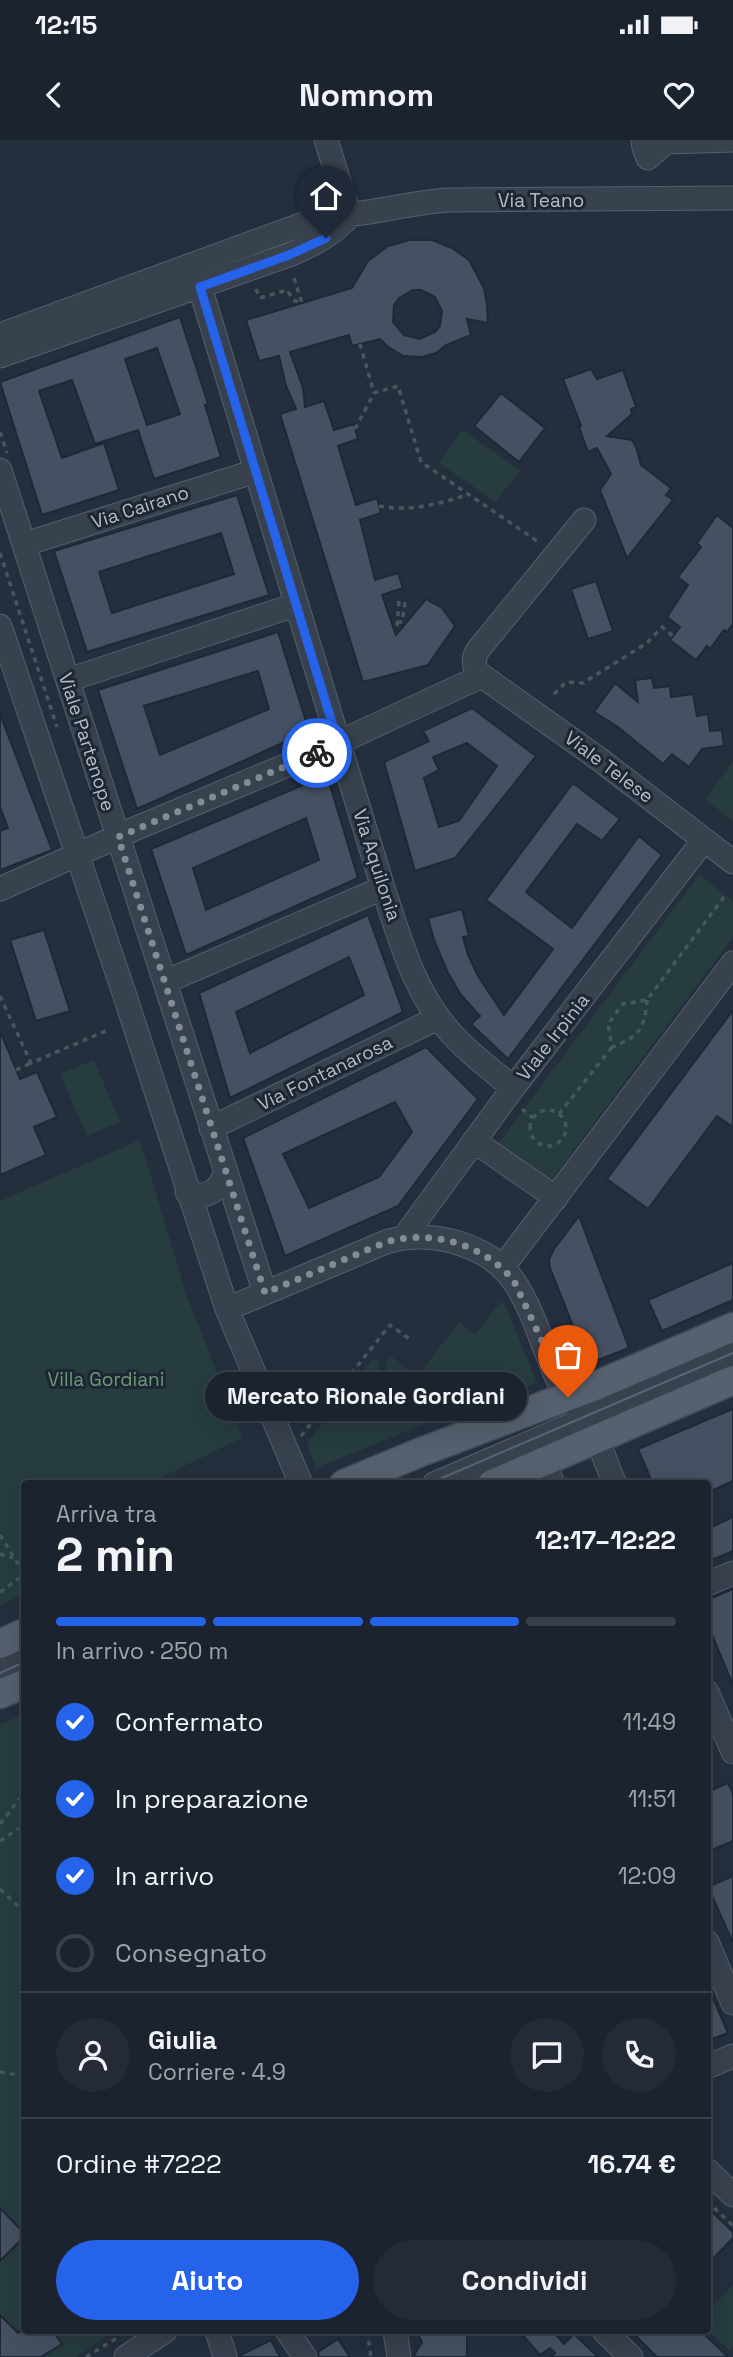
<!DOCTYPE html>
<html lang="it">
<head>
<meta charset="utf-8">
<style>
	:root { --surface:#1b232e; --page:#242b36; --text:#f1f3f6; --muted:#a0a4aa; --line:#39404a; --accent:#2563eb }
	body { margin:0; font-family:"Space Grotesk",sans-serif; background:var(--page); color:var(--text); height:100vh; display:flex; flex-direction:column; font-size:26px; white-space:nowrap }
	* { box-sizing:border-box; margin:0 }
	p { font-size:23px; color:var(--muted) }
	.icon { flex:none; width:38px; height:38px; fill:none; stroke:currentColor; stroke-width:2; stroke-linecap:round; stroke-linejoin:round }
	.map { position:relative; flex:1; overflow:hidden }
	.drawer { position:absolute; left:21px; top:1340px; width:690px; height:854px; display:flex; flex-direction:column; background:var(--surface); border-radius:7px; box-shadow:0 7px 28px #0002,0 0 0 2px var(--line) }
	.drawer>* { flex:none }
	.pin { position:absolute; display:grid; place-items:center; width:60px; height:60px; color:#fff; margin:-72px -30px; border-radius:50% 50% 50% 0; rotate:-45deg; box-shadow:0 0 7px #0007 }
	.pin .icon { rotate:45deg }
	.courier { position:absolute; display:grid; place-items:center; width:70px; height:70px; margin:-35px; border:5px solid #2563eb; border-radius:50%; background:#fff; color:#222; box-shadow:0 2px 9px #0007 }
	.bubble { position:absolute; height:49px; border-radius:24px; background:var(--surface); box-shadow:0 7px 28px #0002,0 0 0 2px var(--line); font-size:23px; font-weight:600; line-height:49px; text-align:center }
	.head em { font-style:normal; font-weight:600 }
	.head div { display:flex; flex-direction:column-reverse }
	.head { display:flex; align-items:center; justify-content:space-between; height:119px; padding:0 35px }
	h1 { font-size:46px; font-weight:600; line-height:52px }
	.bar { display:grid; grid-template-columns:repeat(4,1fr); gap:10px 7px; align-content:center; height:84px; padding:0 35px }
	.bar i { height:9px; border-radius:5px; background:var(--line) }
	.bar .current { background:var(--accent) }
	.bar p { grid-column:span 4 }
	.line { display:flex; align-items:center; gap:18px; padding:0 35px; border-top:2px solid var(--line) }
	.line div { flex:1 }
	.round { display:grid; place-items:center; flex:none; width:74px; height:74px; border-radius:37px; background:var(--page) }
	ol { padding:0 35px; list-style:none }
	li { display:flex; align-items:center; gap:21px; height:77px }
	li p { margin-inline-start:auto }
	li .icon { padding:7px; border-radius:50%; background:var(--accent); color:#fff; stroke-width:4 }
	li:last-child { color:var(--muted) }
	li i { width:38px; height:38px; border:4px solid var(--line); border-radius:50% }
	.cta { display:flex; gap:14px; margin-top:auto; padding:14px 35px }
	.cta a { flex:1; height:80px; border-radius:42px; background:var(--accent); color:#fff; font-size:28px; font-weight:600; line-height:80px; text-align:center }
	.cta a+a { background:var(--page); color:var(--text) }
	.status { display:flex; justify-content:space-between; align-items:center; height:49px; padding:0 35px; background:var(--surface); direction:ltr }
	.status svg { height:19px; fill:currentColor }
	header { display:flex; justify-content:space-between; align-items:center; height:91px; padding:0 35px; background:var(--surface); font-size:32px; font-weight:600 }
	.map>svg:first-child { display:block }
	.green { fill:#263c3f }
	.building { fill:#455162; stroke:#1f2835; stroke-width:2; fill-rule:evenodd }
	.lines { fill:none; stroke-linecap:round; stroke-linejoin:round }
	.minor-casing { stroke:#565f6c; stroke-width:25 }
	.major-casing { stroke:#414a57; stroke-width:31 }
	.path { stroke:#44595c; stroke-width:3.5; stroke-dasharray:5 5; stroke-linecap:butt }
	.minor { stroke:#38414e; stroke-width:23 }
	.major { stroke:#56606e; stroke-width:28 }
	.tram { stroke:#5a6575; stroke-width:2 }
	.done { stroke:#828b98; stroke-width:7; stroke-dasharray:0 12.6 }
	.route { stroke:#2563eb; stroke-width:9 }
	.labels { text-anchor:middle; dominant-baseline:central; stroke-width:6; stroke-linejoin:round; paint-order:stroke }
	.street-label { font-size:19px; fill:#b4bcc9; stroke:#1d2633 }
	.park-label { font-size:19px; fill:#6b9a76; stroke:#1d2633 }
</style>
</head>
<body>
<div class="status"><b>12:15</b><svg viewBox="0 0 49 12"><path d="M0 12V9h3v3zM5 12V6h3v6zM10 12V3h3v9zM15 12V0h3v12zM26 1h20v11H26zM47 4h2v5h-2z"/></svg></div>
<header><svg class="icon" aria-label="back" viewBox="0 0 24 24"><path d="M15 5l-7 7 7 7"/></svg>Nomnom<svg class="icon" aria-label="heart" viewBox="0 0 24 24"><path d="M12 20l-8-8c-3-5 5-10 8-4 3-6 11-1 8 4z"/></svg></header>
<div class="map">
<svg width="733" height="2217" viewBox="0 0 733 2217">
	<rect width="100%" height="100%" fill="#242f3e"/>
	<path class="green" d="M 462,290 L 520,330 L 496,362 L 439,323 Z
		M 733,622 L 733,681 L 705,659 Z
		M 699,735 L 733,761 L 733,797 L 550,1042 L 498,1004 Z
		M 94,920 L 120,982 L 87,996 L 60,934 Z
		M 140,1000 L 186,1154 L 243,1297 L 148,1344 L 24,1344 L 24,1454 L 0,1465 L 0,1061 Z
		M 501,1161 L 505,1165 L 537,1243 L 432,1281 L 316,1328 L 307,1303 L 373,1218 L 378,1222 L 380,1234 L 388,1233 L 387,1221 L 391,1216 L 417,1237 L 459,1182 L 475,1195 Z
		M 24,1574 L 24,2191 L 114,2191 L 76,2217 L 0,2217 L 0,1584 Z
		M 733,2145 L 733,2206 L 729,2210 L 707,2190 L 707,2172 Z"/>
	<path class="building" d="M 410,100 L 432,100 L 452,108 L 469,120 L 484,148 L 487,164 L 488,183 L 467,179 L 471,195 L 446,205 L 436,213 L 422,217 L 403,216 L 387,206 L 380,199 L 352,206 L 349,195 L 290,212 L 303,248 L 305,267 L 324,261 L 334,290 L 354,284 L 358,299 L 338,306 L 356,365 L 377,358 L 381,373 L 360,380 L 375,440 L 398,433 L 403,448 L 382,455 L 396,495 L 426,459 L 442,468 L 455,486 L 428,525 L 363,542 L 280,274 L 296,269 L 286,246 L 279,216 L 259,221 L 246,180 L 352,148 L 368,121 L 388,106 ZM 413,150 L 421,150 L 435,157 L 442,171 L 440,186 L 435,192 L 420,199 L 404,195 L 393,182 L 394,165 L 399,158 Z
		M 180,177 L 208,264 L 205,265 L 221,317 L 154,339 L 138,290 L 95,304 L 72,240 L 39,251 L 62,318 L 104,303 L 119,350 L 42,375 L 0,242 ZM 157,208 L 180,274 L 147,285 L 125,219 Z
		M 591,229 L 597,239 L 623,230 L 636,267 L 631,269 L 632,274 L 607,296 L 632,300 L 636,307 L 641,325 L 671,348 L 666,355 L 673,360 L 627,418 L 600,350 L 611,334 L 597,308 L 588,312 L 579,287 L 581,286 L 563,239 Z
		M 501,253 L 545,288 L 519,322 L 474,286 Z
		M 237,355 L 269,455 L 87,512 L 54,411 ZM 221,393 L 234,434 L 112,473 L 99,432 Z
		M 717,375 L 733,388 L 733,484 L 727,492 L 724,490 L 710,509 L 707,506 L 696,520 L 670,500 L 680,487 L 667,477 L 688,445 L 678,437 L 701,407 L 697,403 Z
		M 596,441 L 613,491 L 588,499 L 571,449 Z
		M 278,492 L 309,591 L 137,669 L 98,550 ZM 258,531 L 269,569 L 160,615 L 144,566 Z
		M 652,538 L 654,548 L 670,546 L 671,557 L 693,554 L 697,576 L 708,574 L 710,591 L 722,590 L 724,606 L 702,609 L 689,627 L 672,614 L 663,624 L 618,587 L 594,572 L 615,543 L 638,562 L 635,540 Z
		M 472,568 L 536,616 L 455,718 L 415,731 L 384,622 L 429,601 L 423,591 ZM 467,603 L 497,626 L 459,681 L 439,687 L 424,638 L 439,630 L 433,617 Z
		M 0,574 L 52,710 L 0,730 L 0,691 L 8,688 L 0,667 Z
		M 327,635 L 358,738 L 186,815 L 151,709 ZM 306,678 L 319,720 L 206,770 L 193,728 Z
		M 573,643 L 620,679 L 602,701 L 577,684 L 526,752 L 572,788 L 639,696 L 662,715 L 508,919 L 471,884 L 480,876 L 461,855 L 447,831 L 434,800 L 428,778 L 462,769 L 469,796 L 463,797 L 468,815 L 478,836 L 504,875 L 553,809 L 486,760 Z
		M 368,775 L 403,872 L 230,958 L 199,853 ZM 349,817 L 364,855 L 250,913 L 236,872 Z
		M 44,790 L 70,871 L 36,881 L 10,800 Z
		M 733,870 L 733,987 L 717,976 L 648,1069 L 607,1039 Z
		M 0,891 L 20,939 L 37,932 L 57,977 L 34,987 L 46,1015 L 0,1035 Z
		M 426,907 L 478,959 L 398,1066 L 285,1116 L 243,998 ZM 395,962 L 412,992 L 379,1037 L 309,1068 L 283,1014 Z
		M 579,1076 L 629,1208 L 588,1224 L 550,1128 L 549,1119 L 554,1109 Z
		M 733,1123 L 733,1160 L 662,1191 L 648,1160 Z
		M 733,1269 L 733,1341 L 707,1353 L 707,1344 L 653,1344 L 638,1309 Z
		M 733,1377 L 733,1411 L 707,1422 L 707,1389 Z
		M 733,1449 L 733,1545 L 707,1483 L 707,1460 Z
		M 728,1643 L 733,1654 L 733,1701 L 707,1712 L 707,1652 Z
		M 733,1736 L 733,1803 L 708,1747 Z
		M 707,1844 L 728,1893 L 707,1901 Z
		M 707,2067 L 733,2092 L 733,2098 L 707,2125 Z
		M 0,2068 L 24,2093 L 24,2097 L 0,2121 Z
		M 0,2175 L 18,2193 L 22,2191 L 53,2191 L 62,2204 L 41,2217 L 0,2217 Z
		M 416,2191 L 467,2193 L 467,2217 L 413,2217 L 422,2202 Z
		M 519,2191 L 553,2191 L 564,2204 L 574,2194 L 598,2217 L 551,2217 L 555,2213 L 550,2208 L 540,2215 Z
		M 631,2191 L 701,2191 L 728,2217 L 657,2217 Z
		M 338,2199 L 350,2217 L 319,2217 L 318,2212 Z
		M 271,2200 L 280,2217 L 239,2217 L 239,2216 Z"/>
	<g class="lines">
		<g class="minor-casing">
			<path id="minor" d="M 326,0 L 350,76
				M 643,0 L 644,8 L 648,18 L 666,2 L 733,0
				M 200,147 L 383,748 C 399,795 412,847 445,886 C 464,910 491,929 513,948
				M 0,195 L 325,76 C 368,76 408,62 450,60 L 733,58
				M 0,216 L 289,115 C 315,104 330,96 350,76
				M 0,330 L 265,1153
				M 584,380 L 478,510 C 472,519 473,529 482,536 L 599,619 L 733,722
				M 25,404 L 256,331
				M 0,486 L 125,856 L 227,1169 L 301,1344
				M 68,540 L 295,465
				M 0,749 L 139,687 L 316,613 L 482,536
				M 165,842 L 383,748
				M 211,988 L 438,878
				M 474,1001 L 556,1058
				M 187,1052 C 205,1060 220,1051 225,1033
				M 405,1096 L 513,948 L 704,700
				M 502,1128 L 733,823
				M 227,1169 L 386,1102 C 429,1089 489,1103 515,1143 C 536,1175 544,1213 561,1246 C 568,1259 579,1269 587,1280 C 599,1299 606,1324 615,1344
				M 544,1322 L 553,1344
				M 434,1344 L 733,1215
				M 707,1444 L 733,1433
				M 0,1530 L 24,1520
				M 707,1552 L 733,1612
				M 707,1802 L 733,1863
				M 707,1927 L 733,1916
				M 707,2030 L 733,2055
				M 217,2191 L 225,2217
				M 287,2191 L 305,2217
				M 395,2191 L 399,2217
				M 604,2191 L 631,2217
				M 126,2217 L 165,2191"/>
		</g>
		<g class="major-casing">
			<path id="major" d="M 344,1344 L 421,1312 L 595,1246 L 733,1187
				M 492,1344 L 733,1240
				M 0,1504 L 24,1493
				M 0,1554 L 24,1544"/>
		</g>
		<path class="path" d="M 294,138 L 302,163
			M 256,149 L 260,158 L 287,150 L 293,160 L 302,163
			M 360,204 L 374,253
			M 355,289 L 374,253 L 398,246 L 421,322 L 540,403
			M 0,292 L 7,313
			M 379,366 C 409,372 441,364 469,354
			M 0,413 L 57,587
			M 397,482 L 402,482 L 405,462
			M 397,486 L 399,461
			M 554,554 L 566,542 L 583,543 L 647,503 L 662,487 L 673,496
			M 0,856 L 31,923 L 108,890
			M 647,860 C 645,888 639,897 612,907 L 608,884 L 623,864 L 647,860 L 727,753
			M 16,930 L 31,923
			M 522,969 L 533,978
			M530 988a18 18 0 1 1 36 0a18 18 0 1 1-36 0Z
			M 559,974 L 612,907
			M 301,1296 L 390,1185 L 411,1200
			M 0,1395 L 24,1433
			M 0,1414 L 13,1418
			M 0,1452 L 24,1435
			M 0,1684 L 24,1653
			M 0,1701 L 24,1685
			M 0,1749 L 24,1772
			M 0,1932 L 24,1936
			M 707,2061 L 733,2086
			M 367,2191 L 371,2217
			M 86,2217 L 117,2198"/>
		<use href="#minor" class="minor"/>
		<use href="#major" class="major"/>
		<path class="tram" d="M 428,1344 L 733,1213
			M 0,1533 L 24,1522"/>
	</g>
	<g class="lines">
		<path class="done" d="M 317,613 L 118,697 L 265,1153 L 386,1102 C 431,1089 484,1104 514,1141 L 568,1257"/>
		<path class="route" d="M 317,613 L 338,603 L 200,147 L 289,115 L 326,98"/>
	</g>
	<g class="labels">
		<g class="street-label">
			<text x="541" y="60">Via Teano</text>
			<text transform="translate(140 367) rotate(-18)">Via Cairano</text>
			<text transform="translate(87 602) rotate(72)">Viale Partenope</text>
			<text transform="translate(609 627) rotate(37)">Viale Telese</text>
			<text transform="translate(377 725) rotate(72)">Via Aquilonia</text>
			<text transform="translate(553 897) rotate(-52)">Viale Irpinia</text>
			<text transform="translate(325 933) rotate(-26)">Via Fontanarosa</text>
		</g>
		<g class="park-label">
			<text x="106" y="1239">Villa Gordiani</text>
		</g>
	</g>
</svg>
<div class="pin" style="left:568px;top:1257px;background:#ea580c"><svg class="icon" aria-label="bag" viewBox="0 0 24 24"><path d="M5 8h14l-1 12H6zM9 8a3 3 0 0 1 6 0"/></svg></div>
<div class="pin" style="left:326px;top:98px;background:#1f2937"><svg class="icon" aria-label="home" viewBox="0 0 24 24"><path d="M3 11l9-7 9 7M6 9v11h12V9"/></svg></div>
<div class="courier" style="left:317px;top:613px"><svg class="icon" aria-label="bike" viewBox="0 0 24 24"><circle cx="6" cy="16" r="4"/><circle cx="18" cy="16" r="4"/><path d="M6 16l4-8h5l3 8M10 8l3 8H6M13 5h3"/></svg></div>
<div class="bubble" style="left:205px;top:1232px;width:322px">Mercato Rionale Gordiani</div>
<section class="drawer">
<div class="head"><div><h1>2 min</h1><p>Arriva tra</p></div><em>12:17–12:22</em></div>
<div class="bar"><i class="current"></i><i class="current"></i><i class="current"></i><i></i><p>In arrivo · 250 m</p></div>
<ol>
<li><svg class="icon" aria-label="check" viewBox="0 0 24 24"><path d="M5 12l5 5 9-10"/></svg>Confermato<p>11:49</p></li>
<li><svg class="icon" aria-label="check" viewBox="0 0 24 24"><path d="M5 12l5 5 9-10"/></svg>In preparazione<p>11:51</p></li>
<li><svg class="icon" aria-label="check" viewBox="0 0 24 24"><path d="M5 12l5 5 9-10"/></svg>In arrivo<p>12:09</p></li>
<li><i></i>Consegnato</li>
</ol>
<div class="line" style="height:126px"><a class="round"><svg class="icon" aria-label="person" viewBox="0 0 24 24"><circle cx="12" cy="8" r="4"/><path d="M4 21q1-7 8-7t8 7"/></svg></a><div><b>Giulia</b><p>Corriere · 4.9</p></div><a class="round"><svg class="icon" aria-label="chat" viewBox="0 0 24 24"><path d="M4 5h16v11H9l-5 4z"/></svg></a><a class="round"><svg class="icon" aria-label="phone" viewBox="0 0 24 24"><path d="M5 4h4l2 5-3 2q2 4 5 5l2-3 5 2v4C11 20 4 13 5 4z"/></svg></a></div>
<div class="line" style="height:91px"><div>Ordine #7222</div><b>16.74 €</b></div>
<div class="cta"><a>Aiuto</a><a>Condividi</a></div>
</section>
</div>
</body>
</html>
